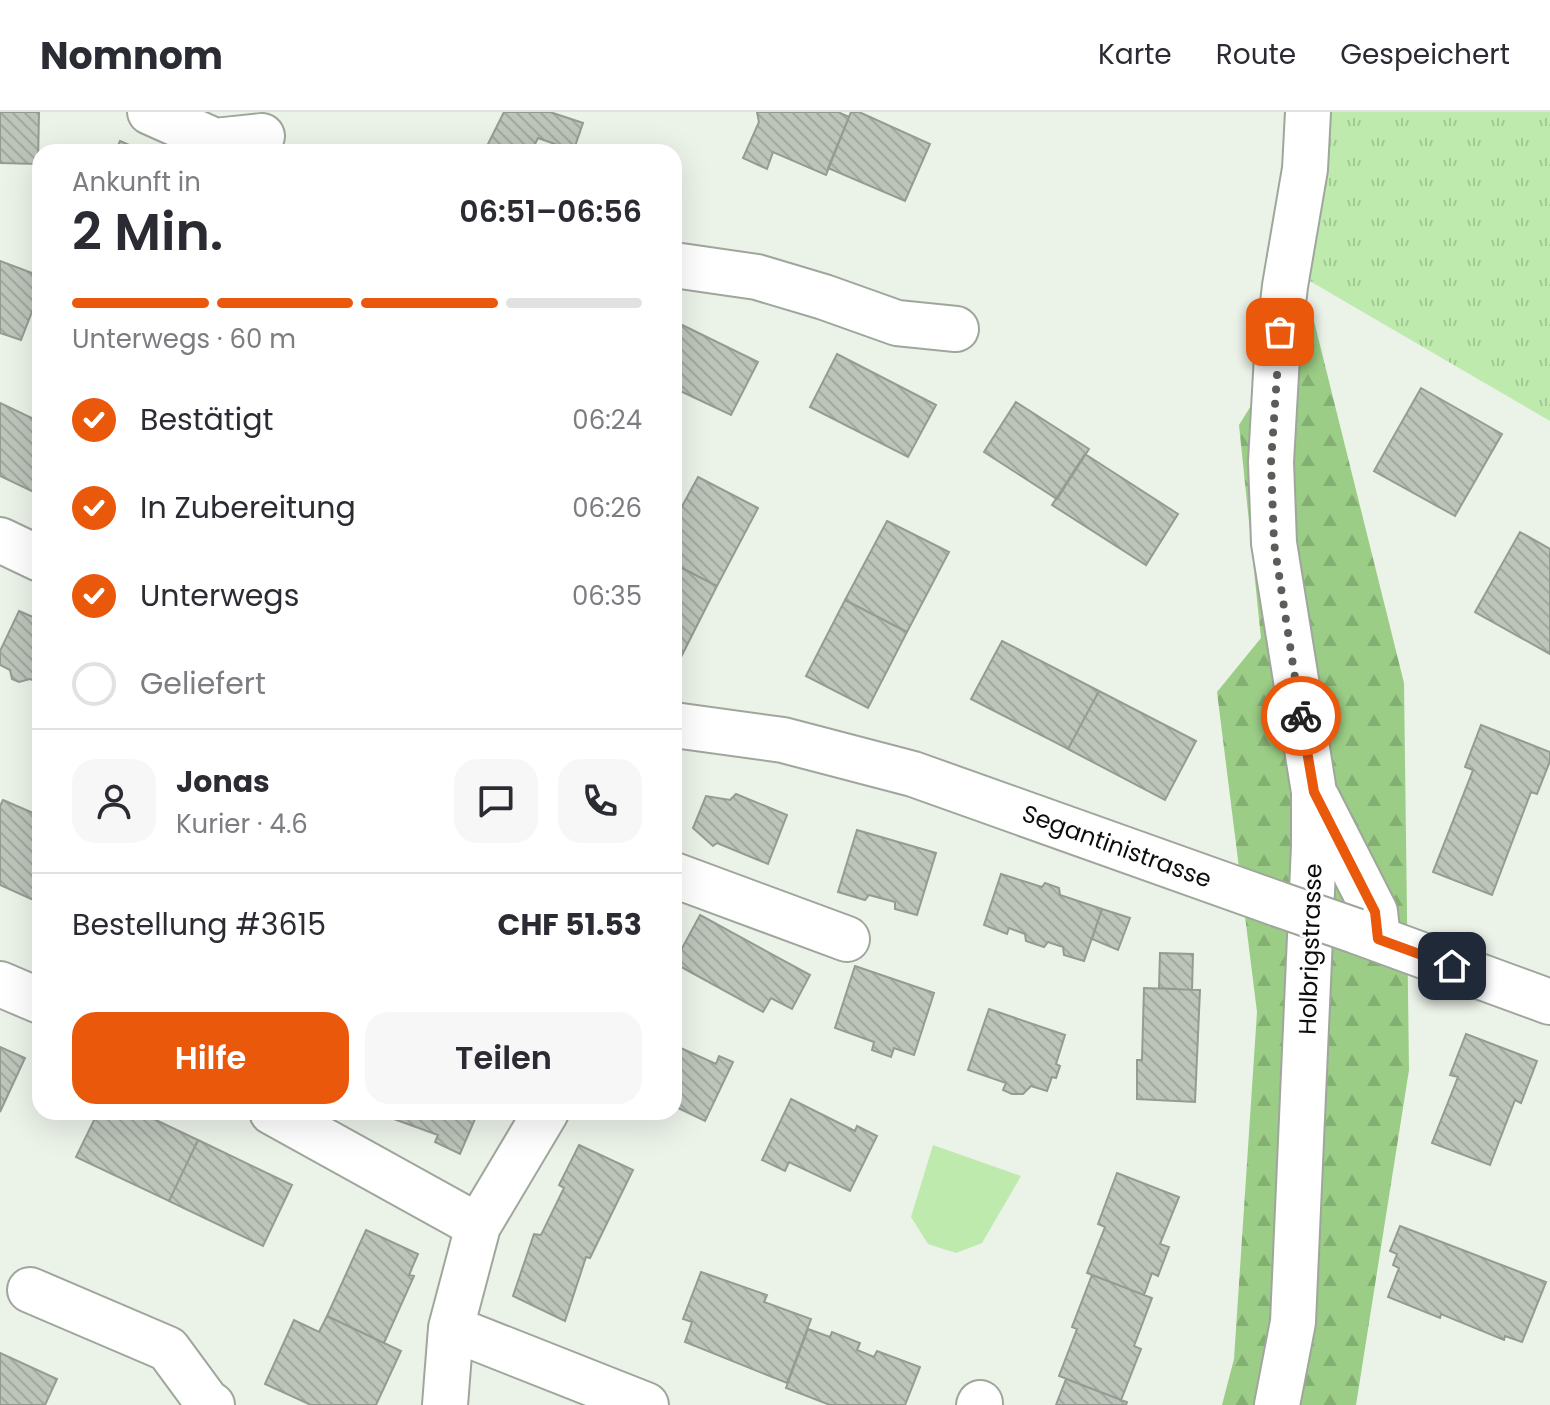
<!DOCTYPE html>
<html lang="de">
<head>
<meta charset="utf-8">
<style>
	:root { --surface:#fff; --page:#f7f7f7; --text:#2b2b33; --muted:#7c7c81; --line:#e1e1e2; --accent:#ea580c }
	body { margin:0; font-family:Poppins,sans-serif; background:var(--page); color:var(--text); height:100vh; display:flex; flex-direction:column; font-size:30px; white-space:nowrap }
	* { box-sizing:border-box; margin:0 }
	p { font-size:26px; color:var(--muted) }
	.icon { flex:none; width:44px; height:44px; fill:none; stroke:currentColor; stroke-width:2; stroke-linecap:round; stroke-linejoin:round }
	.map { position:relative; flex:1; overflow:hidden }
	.drawer { position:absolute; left:32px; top:32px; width:650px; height:976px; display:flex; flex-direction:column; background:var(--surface); border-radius:24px; box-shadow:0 8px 32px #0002 }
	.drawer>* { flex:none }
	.pin { position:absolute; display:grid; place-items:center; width:68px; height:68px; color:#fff; margin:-34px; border-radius:16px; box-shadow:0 4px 12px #0006 }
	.courier { position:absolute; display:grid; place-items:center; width:80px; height:80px; margin:-40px; border:6px solid #ea580c; border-radius:50%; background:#fff; color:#222; box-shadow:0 2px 10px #0007 }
	.headline em { font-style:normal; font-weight:600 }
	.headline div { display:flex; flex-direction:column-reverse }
	.headline { display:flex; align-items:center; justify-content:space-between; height:136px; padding:0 40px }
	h1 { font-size:52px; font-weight:600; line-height:60px }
	.bar { display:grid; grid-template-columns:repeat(4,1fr); gap:12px 8px; align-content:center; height:96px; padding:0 40px }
	.bar i { height:10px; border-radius:6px; background:var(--line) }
	.bar .on { background:var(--accent) }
	.bar p { grid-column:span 4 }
	.line { display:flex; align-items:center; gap:20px; padding:0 40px; border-top:2px solid var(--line) }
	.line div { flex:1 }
	.round { display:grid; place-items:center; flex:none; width:84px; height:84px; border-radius:24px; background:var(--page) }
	ol { padding:0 40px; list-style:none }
	li { display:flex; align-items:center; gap:24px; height:88px }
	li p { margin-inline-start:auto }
	li .icon { padding:8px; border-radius:50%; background:var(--accent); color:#fff; stroke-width:4 }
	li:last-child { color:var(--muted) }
	li i { width:44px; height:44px; border:4px solid var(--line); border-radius:50% }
	.cta { display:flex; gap:16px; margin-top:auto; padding:16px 40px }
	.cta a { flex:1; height:92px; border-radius:24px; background:var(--accent); color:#fff; font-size:32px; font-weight:600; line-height:92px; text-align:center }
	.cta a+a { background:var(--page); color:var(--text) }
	header { display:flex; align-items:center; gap:48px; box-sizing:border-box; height:112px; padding:0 40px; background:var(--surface); border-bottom:2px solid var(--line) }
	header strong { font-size:38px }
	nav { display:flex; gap:44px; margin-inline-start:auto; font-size:28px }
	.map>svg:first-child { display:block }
	.grass { fill:url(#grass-tufts) }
	.forest { fill:url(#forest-firs) }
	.green { fill:#beeaad }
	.building { fill:url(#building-back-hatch); stroke:#959b92; stroke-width:2 }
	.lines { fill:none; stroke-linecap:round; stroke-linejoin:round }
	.minor-casing { stroke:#9fa69c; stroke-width:48 }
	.minor { stroke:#fff; stroke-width:44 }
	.minor-bridge-casing { stroke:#9fa69c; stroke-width:48; stroke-linecap:butt }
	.minor-bridge { stroke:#fff; stroke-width:44 }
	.done { stroke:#5a5e58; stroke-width:8; stroke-dasharray:0 14.4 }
	.route { stroke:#ea580c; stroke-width:10 }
	.labels { text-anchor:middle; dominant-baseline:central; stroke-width:6; stroke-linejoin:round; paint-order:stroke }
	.street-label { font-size:24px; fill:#0c0e0b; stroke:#fff }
</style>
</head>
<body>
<header>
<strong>Nomnom</strong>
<nav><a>Karte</a><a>Route</a><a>Gespeichert</a></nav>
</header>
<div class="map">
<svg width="1550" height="1293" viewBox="0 0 1550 1293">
	<defs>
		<pattern id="grass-tufts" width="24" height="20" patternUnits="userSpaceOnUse" patternTransform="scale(2)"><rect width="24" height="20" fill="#beeaad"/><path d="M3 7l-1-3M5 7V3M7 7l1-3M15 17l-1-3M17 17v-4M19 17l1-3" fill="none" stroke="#a2c894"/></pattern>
		<pattern id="forest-firs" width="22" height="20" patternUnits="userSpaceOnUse" patternTransform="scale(2)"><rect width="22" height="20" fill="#9bcd86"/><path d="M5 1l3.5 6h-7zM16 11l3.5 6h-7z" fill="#84af72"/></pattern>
		<pattern id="building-back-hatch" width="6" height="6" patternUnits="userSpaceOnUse" patternTransform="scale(2)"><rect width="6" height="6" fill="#bdc5bb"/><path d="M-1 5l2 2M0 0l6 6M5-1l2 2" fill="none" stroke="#a1a89f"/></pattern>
	</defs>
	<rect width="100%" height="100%" fill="#ebf2e8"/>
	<path class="grass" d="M 1319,0 L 1550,0 L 1550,309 L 1296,161 Z"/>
	<path class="forest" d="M 1311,197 L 1404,571 L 1409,958 L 1356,1293 L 1222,1293 L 1234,1247 L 1257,900 L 1217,580 L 1261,526 L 1239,313 Z"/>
	<path class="green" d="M 933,1033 L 1021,1064 L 982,1131 L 956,1141 L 928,1132 L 911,1105 Z"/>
	<path class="building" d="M 0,0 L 39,0 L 38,52 L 0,51 Z
		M 504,0 L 550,0 L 583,11 L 573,40 L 556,40 L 555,32 L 538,26 L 531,40 L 484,40 Z
		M 757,0 L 838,0 L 849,5 L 826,63 L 773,40 L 767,57 L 743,46 L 759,10 Z
		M 851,0 L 859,0 L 930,32 L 905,89 L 828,56 Z
		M 120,29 L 145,40 L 115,40 Z
		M 0,149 L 40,164 L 40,179 L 21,228 L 0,221 Z
		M 674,209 L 758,250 L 731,303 L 674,276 Z
		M 837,242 L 936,293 L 908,345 L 810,295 Z
		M 1421,276 L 1502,322 L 1455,404 L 1374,359 Z
		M 1016,290 L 1089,337 L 1057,387 L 984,340 Z
		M 0,291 L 38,309 L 40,313 L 40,383 L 0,364 Z
		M 1085,342 L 1178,402 L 1146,453 L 1052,393 Z
		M 698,365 L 758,396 L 717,474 L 674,452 L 674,409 Z
		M 887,409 L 949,440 L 907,520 L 845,488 Z
		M 1520,420 L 1550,437 L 1550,542 L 1475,500 Z
		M 674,452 L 717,474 L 677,553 L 674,552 Z
		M 845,488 L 907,520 L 868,596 L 806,564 Z
		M 19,499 L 40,508 L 40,571 L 30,567 L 19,570 L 12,567 L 10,558 L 0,553 L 0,539 Z
		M 1002,529 L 1099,579 L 1068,637 L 971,587 Z
		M 1099,579 L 1196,629 L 1165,688 L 1068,637 Z
		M 1481,613 L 1550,640 L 1550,649 L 1537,682 L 1531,680 L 1492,783 L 1433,760 L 1473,658 L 1465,655 Z
		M 736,682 L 787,703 L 768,752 L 717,731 L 713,734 L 693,716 L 706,684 L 730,688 Z
		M 3,688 L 40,704 L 40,791 L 0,773 L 0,694 Z
		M 857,718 L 936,741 L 917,803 L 895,797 L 895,790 L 869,783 L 865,788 L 838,780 Z
		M 1001,762 L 1042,775 L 1045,771 L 1059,776 L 1060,783 L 1102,797 L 1084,849 L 1064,843 L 1063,835 L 1048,830 L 1044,835 L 1026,829 L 1025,822 L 1009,816 L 1007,822 L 984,813 Z
		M 1102,797 L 1130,806 L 1118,838 L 1092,827 Z
		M 700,803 L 810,863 L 792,897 L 771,886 L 763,900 L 674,851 Z
		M 1160,841 L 1193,842 L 1192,878 L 1159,876 Z
		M 855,854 L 934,881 L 914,943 L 894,936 L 891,945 L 872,938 L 874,930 L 835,916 Z
		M 1144,876 L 1200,878 L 1195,990 L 1137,987 L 1137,948 L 1142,948 Z
		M 989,897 L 1065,923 L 1056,952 L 1060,954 L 1056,966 L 1052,965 L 1047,979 L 1031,974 L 1023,982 L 1012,982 L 1003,978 L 1006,971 L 968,958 Z
		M 1466,922 L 1537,949 L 1521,991 L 1515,988 L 1490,1053 L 1432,1031 L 1458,965 L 1450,963 Z
		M 674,933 L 716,952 L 719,944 L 733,950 L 705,1009 L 674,994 Z
		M 0,935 L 25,946 L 0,1000 Z
		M 791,987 L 855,1019 L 857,1014 L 877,1024 L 850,1079 L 789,1050 L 785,1059 L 762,1048 Z
		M 98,1000 L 139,1000 L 198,1028 L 169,1089 L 76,1045 Z
		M 395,1000 L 478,1000 L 460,1042 L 435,1030 L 438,1023 L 394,1007 Z
		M 198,1028 L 292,1073 L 263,1134 L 169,1089 Z
		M 579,1033 L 633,1058 L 590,1146 L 586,1145 L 565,1209 L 513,1184 L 534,1122 L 541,1123 L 564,1076 L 559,1073 Z
		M 1117,1061 L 1179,1085 L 1160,1132 L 1169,1135 L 1158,1164 L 1152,1161 L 1144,1183 L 1087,1161 L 1105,1115 L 1098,1112 Z
		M 1400,1114 L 1546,1170 L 1522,1230 L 1505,1224 L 1504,1228 L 1441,1202 L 1440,1206 L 1388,1185 L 1399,1156 L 1393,1153 L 1397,1142 L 1390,1139 Z
		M 366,1118 L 418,1142 L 409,1163 L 414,1164 L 384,1231 L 327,1204 Z
		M 701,1160 L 767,1183 L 764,1190 L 811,1207 L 787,1271 L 685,1230 L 692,1210 L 683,1207 Z
		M 1092,1163 L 1152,1186 L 1134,1234 L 1141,1237 L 1121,1288 L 1059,1264 L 1077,1217 L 1072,1215 Z
		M 327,1204 L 401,1239 L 376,1293 L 311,1293 L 265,1272 L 294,1208 L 319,1220 Z
		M 808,1217 L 830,1225 L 832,1220 L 860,1231 L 857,1238 L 874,1245 L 877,1239 L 920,1255 L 905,1293 L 830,1293 L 786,1276 Z
		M 0,1241 L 57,1267 L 45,1293 L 0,1293 Z
		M 1066,1267 L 1127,1290 L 1126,1293 L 1056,1293 Z"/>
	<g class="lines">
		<g class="minor-casing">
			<path id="minor" d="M 150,0 L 215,29 L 262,24
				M 674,153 L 757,165 L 824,185 L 897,211 L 956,217
				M 0,428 L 40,447
				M 674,613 L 783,628 L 913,662 L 1278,792
				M 1317,686 L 1375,800 L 1378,827
				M 674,763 L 847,827
				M 1356,819 L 1550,890
				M 0,872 L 40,889
				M 272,1000 L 478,1114
				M 30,1178 L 168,1237 L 207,1290 L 212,1293
				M 451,1216 L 646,1293
				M 445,1293 L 451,1216 L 478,1114 L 546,1000
				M 979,1293 L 980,1291
				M 1277,1293 L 1293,1210 L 1314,734 L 1314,680 L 1274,431 L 1271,350 L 1277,244 L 1285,174 L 1305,57 L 1308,0"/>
		</g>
		<use href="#minor" class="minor"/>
		<g class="minor-bridge-casing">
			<path id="minor-bridge" d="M 1278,792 L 1356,819"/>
		</g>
		<use href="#minor-bridge" class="minor-bridge"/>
	</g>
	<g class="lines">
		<path class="done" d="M 1280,220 L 1271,350 L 1274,431 L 1301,604"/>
		<path class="route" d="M 1301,604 L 1314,680 L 1375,800 L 1378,827 L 1452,854"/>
	</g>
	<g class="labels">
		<g class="street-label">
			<text transform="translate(1117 734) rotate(20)">Segantinistrasse</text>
			<text transform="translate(1310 837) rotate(-88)">Holbrigstrasse</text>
		</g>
	</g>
</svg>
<div class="pin" style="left:1280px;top:220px;background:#ea580c"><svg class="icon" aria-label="bag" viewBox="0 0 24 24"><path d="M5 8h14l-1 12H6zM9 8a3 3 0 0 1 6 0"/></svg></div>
<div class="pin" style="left:1452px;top:854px;background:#1f2937"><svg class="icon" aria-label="home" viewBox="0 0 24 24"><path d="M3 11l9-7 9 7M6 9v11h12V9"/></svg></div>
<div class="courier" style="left:1301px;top:604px"><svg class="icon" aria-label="bike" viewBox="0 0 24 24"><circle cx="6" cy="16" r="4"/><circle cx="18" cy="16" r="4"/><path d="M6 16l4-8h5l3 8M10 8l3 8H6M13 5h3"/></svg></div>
<section class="drawer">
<div class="headline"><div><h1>2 Min.</h1><p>Ankunft in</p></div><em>06:51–06:56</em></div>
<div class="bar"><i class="on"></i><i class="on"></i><i class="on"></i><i></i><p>Unterwegs · 60 m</p></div>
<ol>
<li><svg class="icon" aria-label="check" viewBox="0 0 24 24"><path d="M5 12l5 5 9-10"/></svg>Bestätigt<p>06:24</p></li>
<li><svg class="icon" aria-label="check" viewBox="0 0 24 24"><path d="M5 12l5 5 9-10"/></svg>In Zubereitung<p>06:26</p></li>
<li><svg class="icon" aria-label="check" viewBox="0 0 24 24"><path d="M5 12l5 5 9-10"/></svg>Unterwegs<p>06:35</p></li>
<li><i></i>Geliefert</li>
</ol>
<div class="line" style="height:144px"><a class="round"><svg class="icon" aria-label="person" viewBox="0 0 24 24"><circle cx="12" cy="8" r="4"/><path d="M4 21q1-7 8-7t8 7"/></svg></a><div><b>Jonas</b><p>Kurier · 4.6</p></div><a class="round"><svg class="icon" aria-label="chat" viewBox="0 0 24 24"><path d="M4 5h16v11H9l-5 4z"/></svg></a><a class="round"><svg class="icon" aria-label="phone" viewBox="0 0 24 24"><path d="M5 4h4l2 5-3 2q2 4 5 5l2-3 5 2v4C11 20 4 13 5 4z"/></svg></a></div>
<div class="line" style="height:104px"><div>Bestellung #3615</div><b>CHF 51.53</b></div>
<div class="cta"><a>Hilfe</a><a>Teilen</a></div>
</section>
</div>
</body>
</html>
